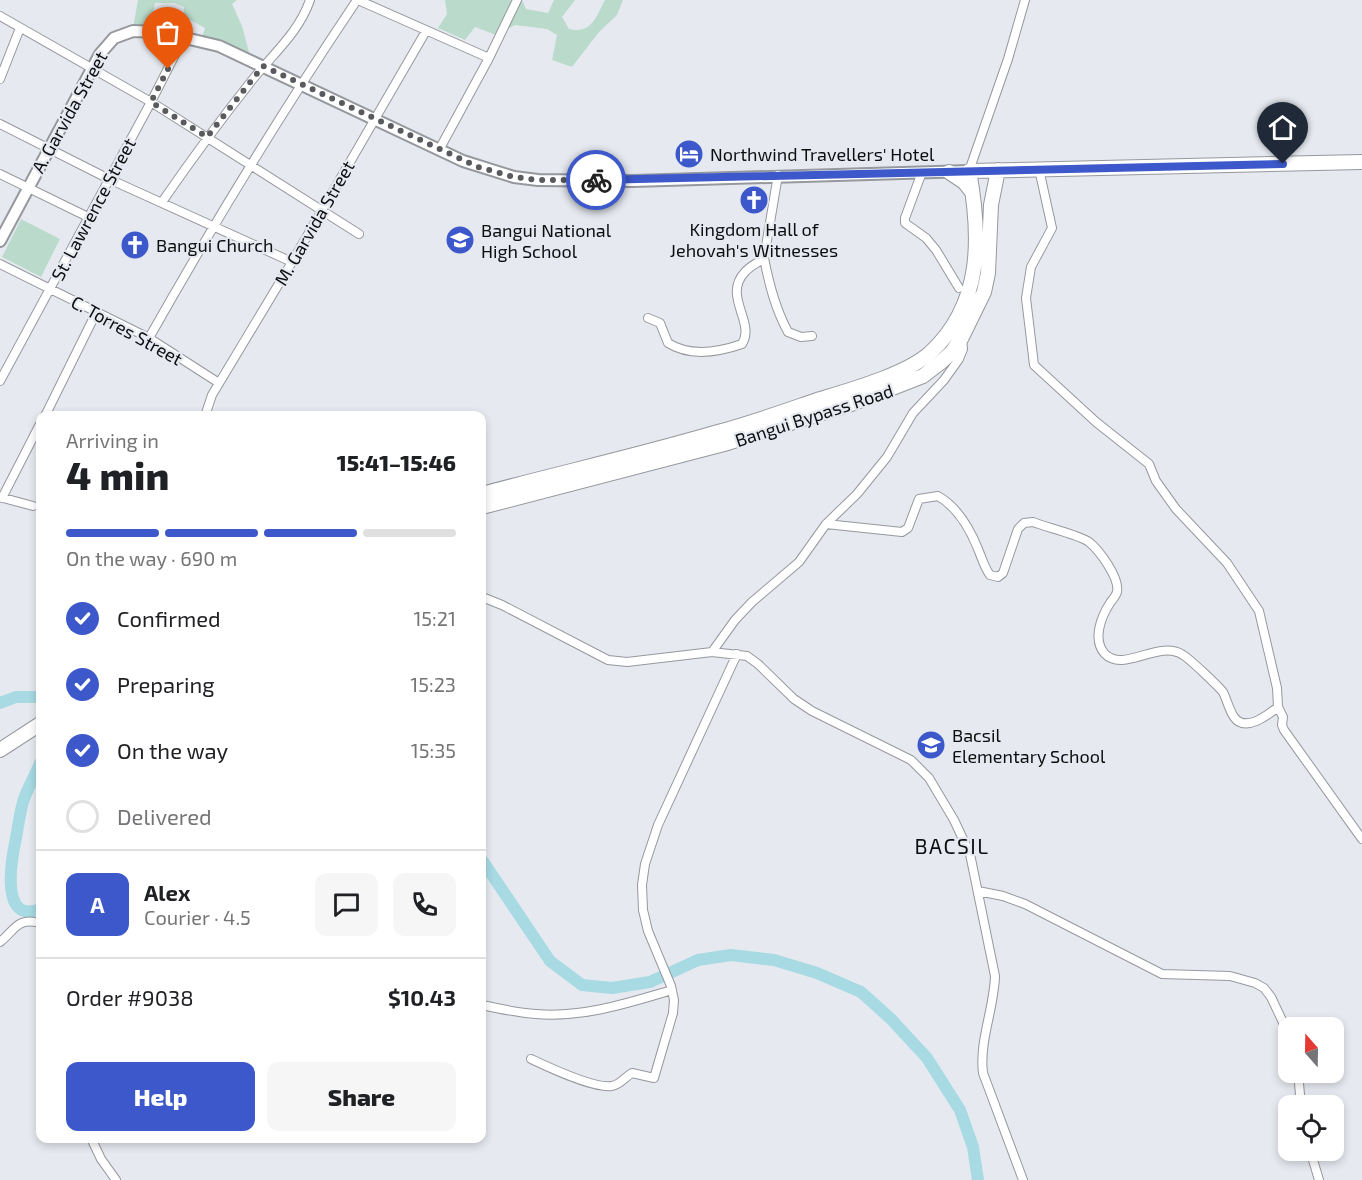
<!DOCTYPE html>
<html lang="en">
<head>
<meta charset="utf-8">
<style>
	:root { --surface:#fff; --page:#f6f6f6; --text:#202124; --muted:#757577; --line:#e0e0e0; --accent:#3c58ca }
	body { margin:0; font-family:"Exo 2",sans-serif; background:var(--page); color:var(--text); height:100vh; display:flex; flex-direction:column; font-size:22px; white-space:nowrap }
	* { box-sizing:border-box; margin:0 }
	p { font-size:20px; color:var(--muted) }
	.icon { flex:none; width:33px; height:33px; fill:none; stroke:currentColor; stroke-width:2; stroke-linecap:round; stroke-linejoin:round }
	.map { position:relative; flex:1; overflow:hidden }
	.sheet { position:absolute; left:36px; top:411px; width:450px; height:732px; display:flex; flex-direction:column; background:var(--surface); border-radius:12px; box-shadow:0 3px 9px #0003 }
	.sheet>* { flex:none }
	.needle { width:39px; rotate:340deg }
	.buttons { position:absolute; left:1278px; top:1017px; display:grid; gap:12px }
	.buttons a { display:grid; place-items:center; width:66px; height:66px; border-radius:12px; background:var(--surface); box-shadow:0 3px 9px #0003; font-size:30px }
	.pin { position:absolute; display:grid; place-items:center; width:51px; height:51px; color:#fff; margin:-62px -26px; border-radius:50% 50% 50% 0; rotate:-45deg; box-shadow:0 0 6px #0007 }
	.pin .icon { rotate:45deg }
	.courier { position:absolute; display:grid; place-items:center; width:60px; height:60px; margin:-30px; border:4px solid #3c58ca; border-radius:50%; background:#fff; color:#222; box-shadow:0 2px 8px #0007 }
	.headline em { font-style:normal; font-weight:800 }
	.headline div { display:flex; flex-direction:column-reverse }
	.headline { display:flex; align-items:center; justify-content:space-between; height:102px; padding:0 30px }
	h1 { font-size:39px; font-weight:800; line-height:45px }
	.bar { display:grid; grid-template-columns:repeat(4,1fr); gap:9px 6px; align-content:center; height:72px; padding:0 30px }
	.bar i { height:8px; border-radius:4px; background:var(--line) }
	.bar .active { background:var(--accent) }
	.bar p { grid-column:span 4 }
	.line { display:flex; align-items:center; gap:15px; padding:0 30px; border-top:2px solid var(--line) }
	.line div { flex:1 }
	.round { display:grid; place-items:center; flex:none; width:63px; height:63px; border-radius:12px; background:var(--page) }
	ol { padding:0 30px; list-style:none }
	li { display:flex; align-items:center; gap:18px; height:66px }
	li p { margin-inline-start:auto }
	li .icon { padding:6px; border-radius:50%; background:var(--accent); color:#fff; stroke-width:4 }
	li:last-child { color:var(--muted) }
	li i { width:33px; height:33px; border:3px solid var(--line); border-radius:50% }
	.cta { display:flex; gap:12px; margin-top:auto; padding:12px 30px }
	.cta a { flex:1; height:69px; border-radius:12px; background:var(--accent); color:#fff; font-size:24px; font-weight:800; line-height:69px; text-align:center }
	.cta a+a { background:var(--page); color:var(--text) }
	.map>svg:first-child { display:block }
	.green { fill:#badbcb }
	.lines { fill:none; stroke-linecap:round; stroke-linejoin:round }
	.river { stroke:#a7dae3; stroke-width:12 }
	.street-casing { stroke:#95989d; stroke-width:10 }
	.secondary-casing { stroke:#95989d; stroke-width:14 }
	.highway-casing { stroke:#95989d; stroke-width:16 }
	.street { stroke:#fff; stroke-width:8 }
	.secondary { stroke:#fff; stroke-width:10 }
	.highway { stroke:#fff; stroke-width:14 }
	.done { stroke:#585a5e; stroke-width:6; stroke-dasharray:0 10.8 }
	.route { stroke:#3c58ca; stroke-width:8 }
	.labels { text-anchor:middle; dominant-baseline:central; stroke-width:4.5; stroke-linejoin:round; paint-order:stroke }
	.street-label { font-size:18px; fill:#0c0d0f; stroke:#e6eaf0 }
	.poi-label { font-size:18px; fill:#0c0d0f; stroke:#e6eaf0; text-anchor:start }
	.quarter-label { font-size:21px; letter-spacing:1.5px; fill:#0c0d0f; stroke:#e6eaf0 }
</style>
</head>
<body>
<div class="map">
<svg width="1362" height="1180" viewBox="0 0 1362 1180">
	<rect width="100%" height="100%" fill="#e6eaf0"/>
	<path class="green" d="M 138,0 L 237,0 L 232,4 L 242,26 L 250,56 L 202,37 L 205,28 L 183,16 L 184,7 L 174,3 L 155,3 L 150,27 L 133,28 Z
		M 445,0 L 522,0 L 526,9 L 548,13 L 554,0 L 575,0 L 562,17 L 569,29 C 592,34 596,17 605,0 L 623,0 L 617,15 L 599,32 L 572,67 L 552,60 L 557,35 L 547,29 L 515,25 L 496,35 L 475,27 L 465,40 L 438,28 L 447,14 Z
		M 21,219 L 60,239 L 41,277 L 2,257 Z"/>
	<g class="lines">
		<path class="river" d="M 0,703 L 16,697 L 40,697
			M 40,763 C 35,776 27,789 23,802 C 20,813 18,826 16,838 C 11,861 0,925 40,909
			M 482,860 L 550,961 L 582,985 L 612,988 L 650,982 L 698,960 L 731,955 L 774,960 L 817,973 L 861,992 L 891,1019 L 927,1058 L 960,1110 L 973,1147 L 978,1180"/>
		<g class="street-casing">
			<path id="street" d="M 358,0 L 489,58
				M 0,16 L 151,102 L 359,234
				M 0,79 L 20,28
				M 0,124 L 109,179 L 292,262
				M 439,150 L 489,58 L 517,0
				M 1039,169 L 1052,228 L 1031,267 L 1026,298 L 1034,365 L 1096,422 L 1149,464 L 1156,481 L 1176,509 L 1227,563 L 1259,611 L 1277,688 L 1278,707 L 1283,717 L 1282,725 L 1284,730 L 1362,839
				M 969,171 L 1008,59 L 1025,0
				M 922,172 L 905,218 L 905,223 L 926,238 L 936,250 L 959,288
				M 0,174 L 88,217
				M 162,202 C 191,160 221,119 253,79 C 274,53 299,32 310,0
				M 764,258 C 769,284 775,308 788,332 L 801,337 L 812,336
				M 0,264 L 149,338 L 219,383
				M 648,318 L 660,323 L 668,343 C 690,357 719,352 742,344 C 756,322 722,296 745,272 C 750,266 758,263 764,258 L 778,175
				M 149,338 C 214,223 283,110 357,0
				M 0,381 L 151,102 L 184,37
				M 45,416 L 97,311
				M 205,416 L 212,395 L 292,262 L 426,31
				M 0,497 L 33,506
				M 2,498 L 40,424
				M 826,524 L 902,532 L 908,528 L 919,499 L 938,496 C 957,507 970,529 978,549 C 982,558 984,567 990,575 L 998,577 L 1003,573 L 1018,529 L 1024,523 L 1033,522 C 1045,527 1080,535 1089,542 C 1099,550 1120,578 1117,592 C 1116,596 1112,600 1110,603 C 1101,617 1092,640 1105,654 C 1124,673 1159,639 1183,655 C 1190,659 1218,686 1223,692 C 1227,700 1229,710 1234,717 C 1245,733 1268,715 1278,707
				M 482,597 L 502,605 L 608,660 L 627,662 L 712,652 L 747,656 L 758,664 L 794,699 L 812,711 L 911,760 L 929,778 L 954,820 L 970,854 L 995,976 C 994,1009 979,1041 983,1073 L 1023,1180
				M 712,652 L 735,620 L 752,602 L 799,562 L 826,524 L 857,494 L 887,457 L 913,413 L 944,380 L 959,359 L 963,349 L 962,338
				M 978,891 L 1003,896 L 1025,904 L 1162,974 L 1230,976 L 1255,983 L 1264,988 L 1271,997 L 1288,1033
				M 0,942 C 15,930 17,917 40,923
				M 482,1005 C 500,1009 518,1013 536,1014 C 583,1018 628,1003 672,990
				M 531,1059 C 548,1067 594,1089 612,1086 C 620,1085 625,1077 632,1073 L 654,1078 L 673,1013 L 674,1000 L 671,986 L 648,931 L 643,910 L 642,885 L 645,864 L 658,825 L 737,654
				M 1298,1072 L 1301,1106
				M 91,1138 L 101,1159 L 116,1180
				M 1310,1150 L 1319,1180"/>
		</g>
		<g class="secondary-casing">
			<path id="secondary" d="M 0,241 L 100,54 L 114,38 L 133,31 L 160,32 L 219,46 L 463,161 L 514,177 L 538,180 L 633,181 L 969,171"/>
		</g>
		<g class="highway-casing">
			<path id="highway" d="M 949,172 L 964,182 L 972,192
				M 482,494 C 560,473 640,455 718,432 C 752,423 785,411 817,400 C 850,390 905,375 930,353 C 983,304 981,237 969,171 L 1362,162
				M 482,507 L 724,444 L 854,403 L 923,376 L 940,363 L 952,352 L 962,337 L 984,292 L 988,273 L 991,205 L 998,170
				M 0,750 L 40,724"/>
		</g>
		<use href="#street" class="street"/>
		<use href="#secondary" class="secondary"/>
		<use href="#highway" class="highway"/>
	</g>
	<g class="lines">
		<path class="done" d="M 168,69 L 151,102 L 207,137 L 263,66 L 478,167 L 514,177 L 538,180 L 596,180"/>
		<path class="route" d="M 596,180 L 1283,164"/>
	</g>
	<defs>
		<g id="hotel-disc" transform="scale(1.5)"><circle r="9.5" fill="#3c58ca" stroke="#e6eaf0"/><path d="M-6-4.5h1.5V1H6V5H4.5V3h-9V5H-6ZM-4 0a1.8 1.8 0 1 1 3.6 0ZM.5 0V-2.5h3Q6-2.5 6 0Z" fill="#fff"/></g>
		<g id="church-disc" transform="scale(1.5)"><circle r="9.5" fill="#3c58ca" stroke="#e6eaf0"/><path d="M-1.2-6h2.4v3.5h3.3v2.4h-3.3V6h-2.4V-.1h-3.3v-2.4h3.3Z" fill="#fff"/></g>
		<g id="school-disc" transform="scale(1.5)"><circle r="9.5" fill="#3c58ca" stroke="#e6eaf0"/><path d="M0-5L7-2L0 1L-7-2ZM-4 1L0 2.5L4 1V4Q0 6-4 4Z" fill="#fff"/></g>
	</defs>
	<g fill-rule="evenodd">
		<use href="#hotel-disc" x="689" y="154"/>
		<use href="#church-disc" x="754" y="200"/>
		<use href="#school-disc" x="460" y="240"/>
		<use href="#church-disc" x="135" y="245"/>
		<use href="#school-disc" x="931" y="745"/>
	</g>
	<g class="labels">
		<g class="street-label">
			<text transform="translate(69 112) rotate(-61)">A. Garvida Street</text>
			<text transform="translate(93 209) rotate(-62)">St. Lawrence Street</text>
			<text transform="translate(314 223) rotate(-60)">M. Garvida Street</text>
			<text transform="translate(127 330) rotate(29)">C. Torres Street</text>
			<text transform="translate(814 415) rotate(-18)">Bangui Bypass Road</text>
		</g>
		<g class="poi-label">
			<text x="710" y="154">Northwind Travellers' Hotel</text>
			<text x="754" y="229" text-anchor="middle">Kingdom Hall of<tspan x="754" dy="21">Jehovah's Witnesses</tspan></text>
			<text x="481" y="230">Bangui National<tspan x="481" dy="21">High School</tspan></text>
			<text x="156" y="245">Bangui Church</text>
			<text x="952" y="735">Bacsil<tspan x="952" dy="21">Elementary School</tspan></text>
		</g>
		<g class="quarter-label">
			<text x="952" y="845">BACSIL</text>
		</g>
	</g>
</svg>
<div class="buttons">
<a><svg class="needle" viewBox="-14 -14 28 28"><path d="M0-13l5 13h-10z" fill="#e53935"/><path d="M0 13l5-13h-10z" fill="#757577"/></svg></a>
<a><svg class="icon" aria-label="locate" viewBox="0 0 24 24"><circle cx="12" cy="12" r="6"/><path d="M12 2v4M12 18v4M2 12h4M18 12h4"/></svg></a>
</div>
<div class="pin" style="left:168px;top:69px;background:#ea580c"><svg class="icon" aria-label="bag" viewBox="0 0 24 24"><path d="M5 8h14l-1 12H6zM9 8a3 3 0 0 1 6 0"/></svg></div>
<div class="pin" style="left:1283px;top:164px;background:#1f2937"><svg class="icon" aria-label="home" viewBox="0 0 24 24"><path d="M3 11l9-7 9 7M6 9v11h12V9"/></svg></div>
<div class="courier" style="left:596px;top:180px"><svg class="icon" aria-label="bike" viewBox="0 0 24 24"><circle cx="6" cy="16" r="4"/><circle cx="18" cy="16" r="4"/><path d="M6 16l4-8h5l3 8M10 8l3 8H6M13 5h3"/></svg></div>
<section class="sheet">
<div class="headline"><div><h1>4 min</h1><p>Arriving in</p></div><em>15:41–15:46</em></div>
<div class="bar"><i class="active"></i><i class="active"></i><i class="active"></i><i></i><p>On the way · 690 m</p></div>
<ol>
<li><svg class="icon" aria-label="check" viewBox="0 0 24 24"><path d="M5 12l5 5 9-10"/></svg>Confirmed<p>15:21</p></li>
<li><svg class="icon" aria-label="check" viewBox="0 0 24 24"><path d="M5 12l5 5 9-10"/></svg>Preparing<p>15:23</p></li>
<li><svg class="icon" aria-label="check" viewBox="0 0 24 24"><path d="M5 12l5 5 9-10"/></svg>On the way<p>15:35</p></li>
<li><i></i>Delivered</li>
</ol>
<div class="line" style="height:108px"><b class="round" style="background:var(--accent);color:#fff">A</b><div><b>Alex</b><p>Courier · 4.5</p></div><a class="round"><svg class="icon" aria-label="chat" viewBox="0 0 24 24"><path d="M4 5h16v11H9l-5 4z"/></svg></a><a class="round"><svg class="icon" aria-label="phone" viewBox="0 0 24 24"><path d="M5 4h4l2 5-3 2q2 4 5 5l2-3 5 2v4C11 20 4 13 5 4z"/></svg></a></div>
<div class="line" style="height:78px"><div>Order #9038</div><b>$10.43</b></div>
<div class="cta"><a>Help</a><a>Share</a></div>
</section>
</div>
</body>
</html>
